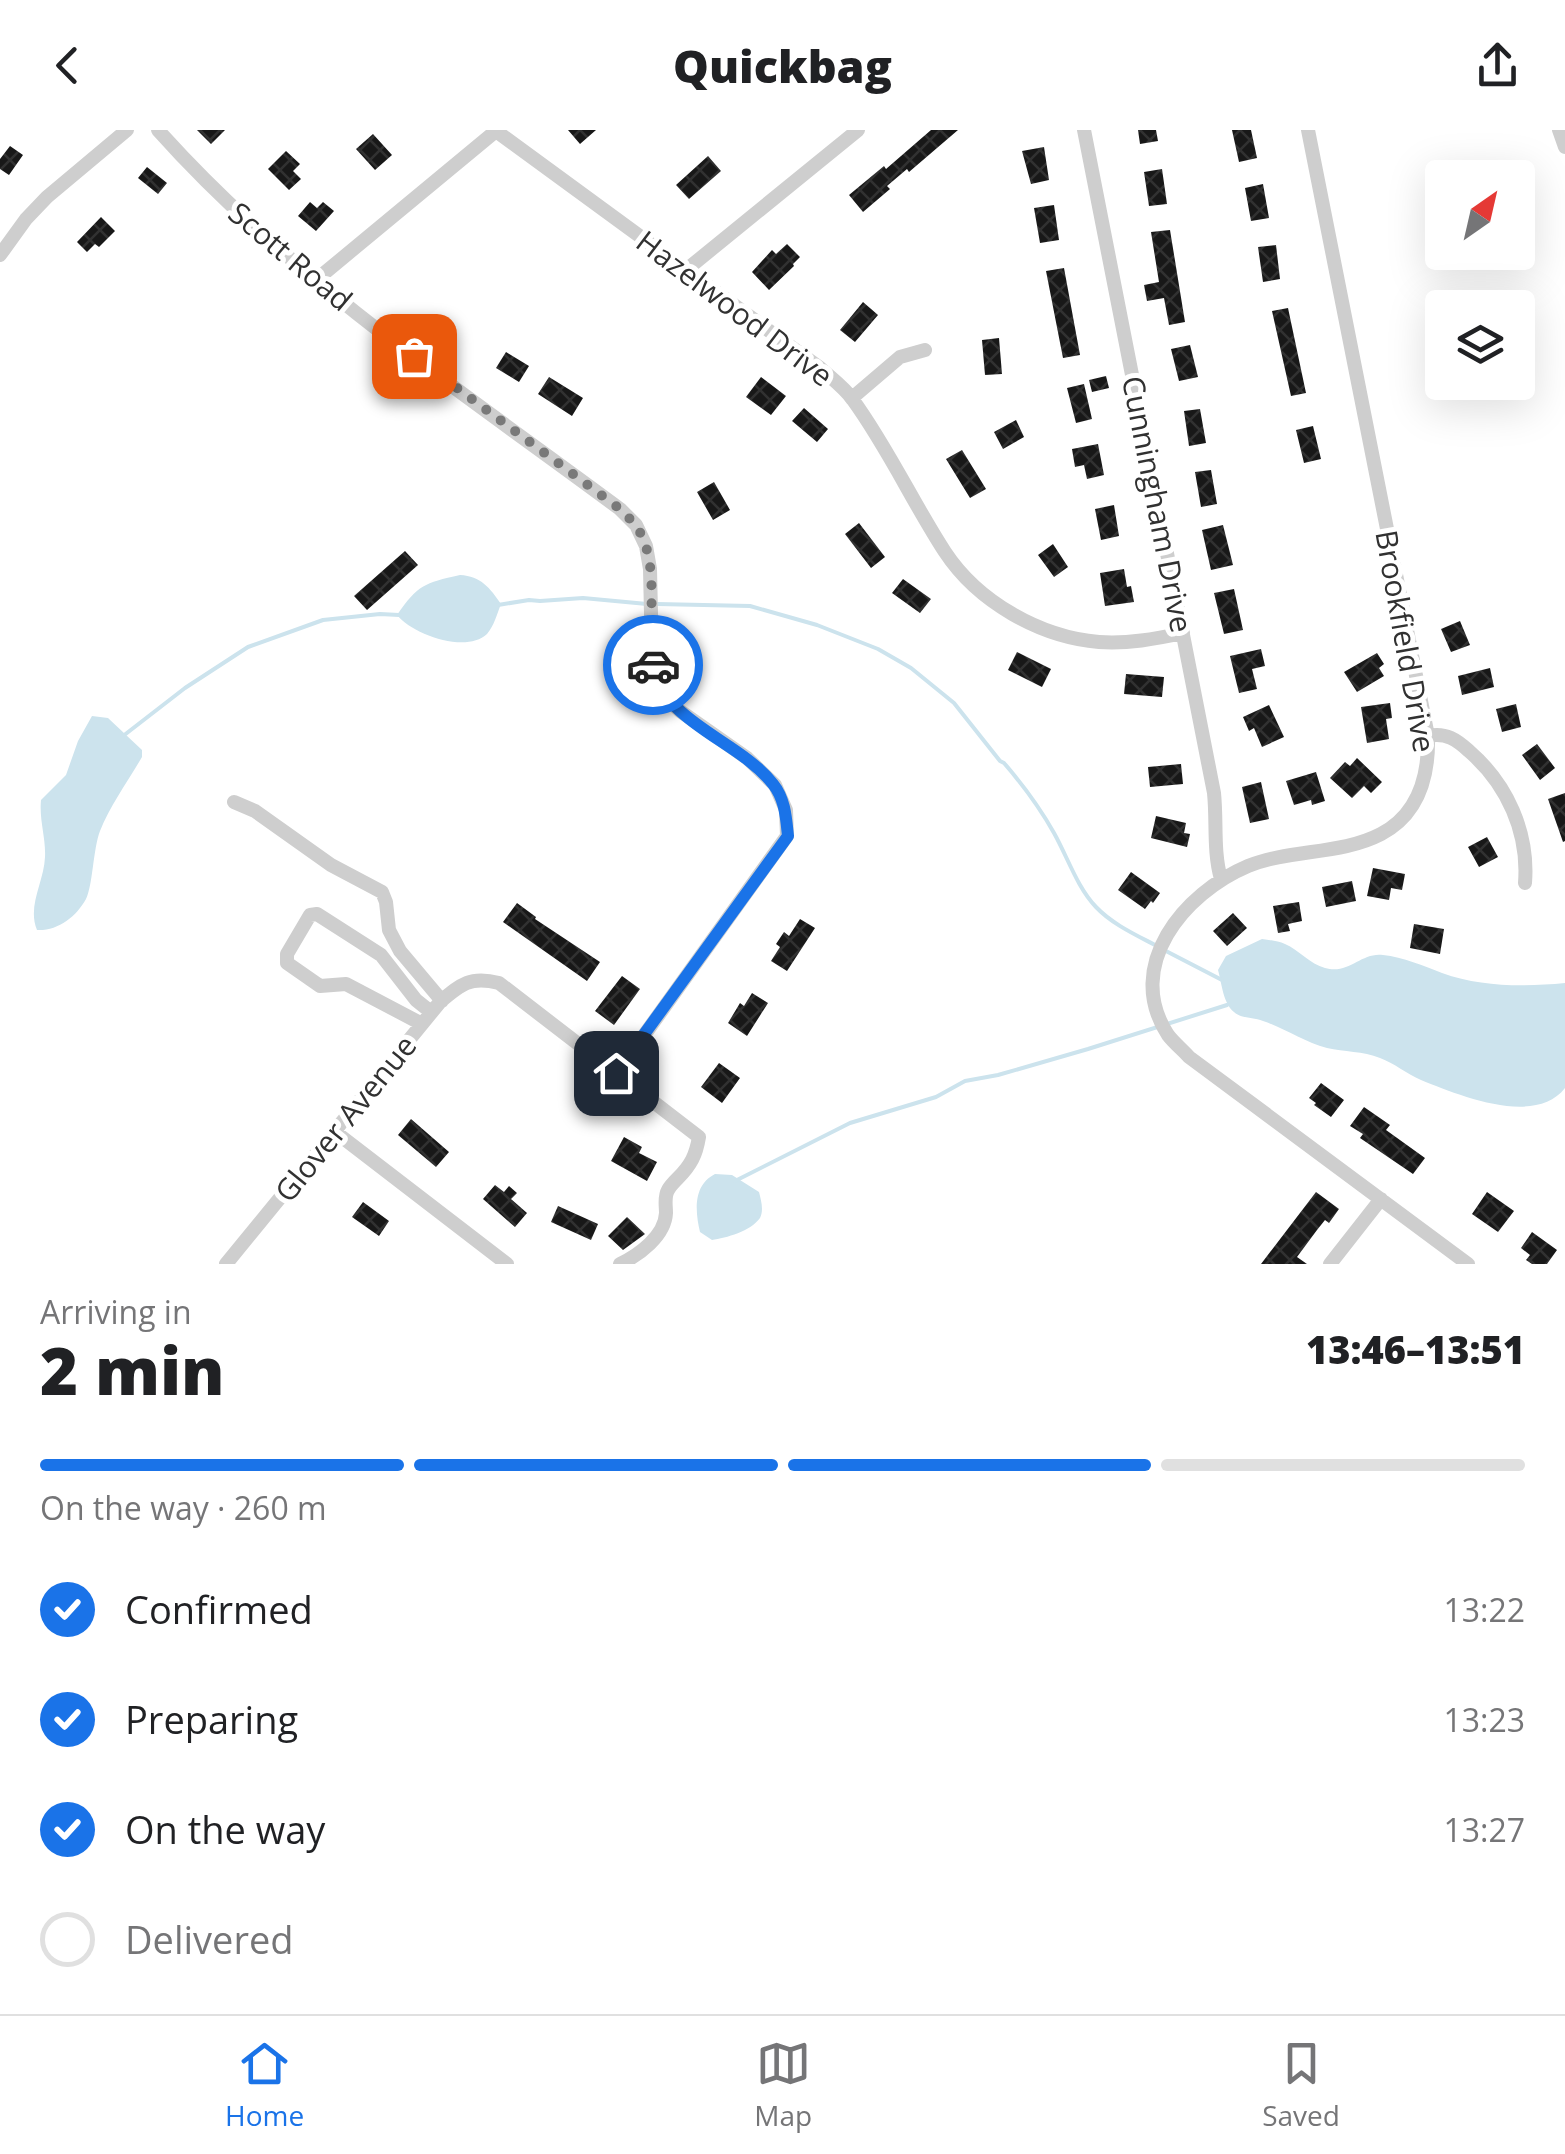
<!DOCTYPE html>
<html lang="en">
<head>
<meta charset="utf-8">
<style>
	:root { --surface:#fff; --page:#f6f6f6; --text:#202124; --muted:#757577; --line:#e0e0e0; --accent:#1a73e8 }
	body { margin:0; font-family:"Open Sans",sans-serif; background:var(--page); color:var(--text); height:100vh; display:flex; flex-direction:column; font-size:38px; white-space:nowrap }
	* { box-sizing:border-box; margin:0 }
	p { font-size:32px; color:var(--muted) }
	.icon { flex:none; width:55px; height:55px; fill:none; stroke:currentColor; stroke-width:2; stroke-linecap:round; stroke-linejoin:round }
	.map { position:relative; height:1134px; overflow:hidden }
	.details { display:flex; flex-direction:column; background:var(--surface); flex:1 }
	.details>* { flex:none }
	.needle { width:65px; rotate:34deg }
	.tools { position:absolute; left:1425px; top:30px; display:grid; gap:20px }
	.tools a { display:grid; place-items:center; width:110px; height:110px; border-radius:10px; background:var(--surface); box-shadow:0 10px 40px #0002; font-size:50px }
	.pin { position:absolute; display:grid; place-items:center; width:85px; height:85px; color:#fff; margin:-42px; border-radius:20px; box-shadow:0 5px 15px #0006 }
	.courier { position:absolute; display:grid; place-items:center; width:100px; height:100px; margin:-50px; border:8px solid #1a73e8; border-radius:50%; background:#fff; color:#222; box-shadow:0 2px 12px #0007 }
	.head em { font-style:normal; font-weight:800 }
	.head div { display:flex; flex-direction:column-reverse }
	.head { display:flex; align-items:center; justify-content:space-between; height:170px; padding:0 40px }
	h1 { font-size:65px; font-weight:800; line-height:75px }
	.bar { display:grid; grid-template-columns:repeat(4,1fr); gap:15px 10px; align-content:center; height:120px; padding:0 40px }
	.bar i { height:12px; border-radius:8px; background:var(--line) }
	.bar .selected { background:var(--accent) }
	.bar p { grid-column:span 4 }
	ol { padding:0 40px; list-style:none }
	li { display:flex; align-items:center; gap:30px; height:110px }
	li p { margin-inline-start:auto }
	li .icon { padding:10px; border-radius:50%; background:var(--accent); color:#fff; stroke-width:4 }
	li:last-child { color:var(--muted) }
	li i { width:55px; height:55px; border:5px solid var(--line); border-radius:50% }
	header { display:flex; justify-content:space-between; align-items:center; height:130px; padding:0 40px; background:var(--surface); font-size:45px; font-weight:800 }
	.tab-bar { display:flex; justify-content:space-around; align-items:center; height:140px; border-top:2px solid var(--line); background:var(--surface); font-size:28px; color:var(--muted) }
	.tab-bar a { display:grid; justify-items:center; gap:5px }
	.tab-bar .selected { color:var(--accent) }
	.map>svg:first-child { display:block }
	.water { fill:#cce3ed }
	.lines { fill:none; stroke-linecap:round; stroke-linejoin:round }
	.stream { stroke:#cce3ed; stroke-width:4 }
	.building { fill:url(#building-cross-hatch) }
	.minor { stroke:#cecece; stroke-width:14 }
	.done { stroke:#797979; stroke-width:10; stroke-dasharray:0 18 }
	.route { stroke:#1a73e8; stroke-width:12 }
	.labels { text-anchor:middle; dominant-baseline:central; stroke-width:10; stroke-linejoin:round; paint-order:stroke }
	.street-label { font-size:30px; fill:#313131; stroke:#fff }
</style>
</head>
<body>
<header><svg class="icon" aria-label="back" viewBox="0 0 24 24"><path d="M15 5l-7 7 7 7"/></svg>Quickbag<svg class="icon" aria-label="share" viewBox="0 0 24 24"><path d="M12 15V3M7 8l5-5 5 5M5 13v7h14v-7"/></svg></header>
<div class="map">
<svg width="1565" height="1134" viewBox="0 0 1565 1134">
	<defs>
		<pattern id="building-cross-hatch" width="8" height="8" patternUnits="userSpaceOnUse" patternTransform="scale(2.5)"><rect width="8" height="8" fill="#181818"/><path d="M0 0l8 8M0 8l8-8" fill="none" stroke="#313131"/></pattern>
	</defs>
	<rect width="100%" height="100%" fill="#fff"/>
	<path class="water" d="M 460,445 C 481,446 490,458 501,474 C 497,484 494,496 487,504 C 466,524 412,504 397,485 C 418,455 424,453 460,445 Z
		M 92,586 L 108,588 L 142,620 L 142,627 C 128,651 110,676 100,701 C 93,719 93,755 86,769 C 76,787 58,801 37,800 C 27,776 44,752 45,727 C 46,708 39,690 41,670 L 66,645 L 78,611 Z
		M 1262,809 C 1270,810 1278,811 1285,814 C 1299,820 1310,834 1325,838 C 1349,845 1361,822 1383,825 C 1403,827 1424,836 1442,843 C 1481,857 1524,857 1565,853 L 1565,958 C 1535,997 1458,965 1421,950 C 1407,944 1394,933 1380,928 C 1363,921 1344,922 1327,918 C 1304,912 1284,898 1263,891 C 1253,887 1242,889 1234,882 C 1223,873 1222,854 1218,840 L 1226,826 Z
		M 715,1044 L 732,1045 L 759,1062 C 761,1070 764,1080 760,1088 C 751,1101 726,1108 712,1110 L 700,1102 C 695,1081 693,1055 715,1044 Z"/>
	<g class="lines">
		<path class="stream" d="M 657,474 L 750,476 L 817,495 L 878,519 L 911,538 L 954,573 L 1000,631 L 1004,633 C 1023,655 1040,678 1054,703 C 1068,728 1077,757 1096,777 C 1112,794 1136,805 1155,815
			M 498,475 L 529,470 L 540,471 L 583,468 L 647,474
			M 123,606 L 185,558 L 248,517 L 323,490 L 380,484 L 399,485
			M 1164,820 L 1222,850
			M 735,1051 L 850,993 L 936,967 L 965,951 L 998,945 L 1088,919 L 1227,875"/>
	</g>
	<path class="building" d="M 197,0 L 225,0 L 211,14 Z
		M 568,0 L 596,0 L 580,14 Z
		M 931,0 L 958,0 L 909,42 L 907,39 L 887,56 L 890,59 L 863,82 L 849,65 L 884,36 L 886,39 Z
		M 1138,0 L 1156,0 L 1158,11 L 1140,14 Z
		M 1232,0 L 1251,0 L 1257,28 L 1239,32 Z
		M 373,4 L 392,25 L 375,40 L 356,19 Z
		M 10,16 L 23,25 L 9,45 L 0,39 L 0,29 Z
		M 1044,17 L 1049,50 L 1031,54 L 1022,21 Z
		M 286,21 L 300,34 L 293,41 L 301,49 L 289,60 L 268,39 Z
		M 708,26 L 721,41 L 689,69 L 676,55 Z
		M 147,37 L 167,53 L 158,64 L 138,48 Z
		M 1162,39 L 1167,74 L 1149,76 L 1144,42 Z
		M 1263,54 L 1269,88 L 1251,91 L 1245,58 Z
		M 310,72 L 317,78 L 323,72 L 334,81 L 316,101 L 298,86 Z
		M 1054,75 L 1059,110 L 1040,113 L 1034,78 Z
		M 101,87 L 115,101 L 99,117 L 95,114 L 87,122 L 77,112 Z
		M 1170,100 L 1185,192 L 1169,195 L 1164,168 L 1147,171 L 1144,155 L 1159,152 L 1151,102 Z
		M 787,114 L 800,127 L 793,134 L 794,136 L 769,160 L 752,142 L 772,120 L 776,124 Z
		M 1276,115 L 1280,149 L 1263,152 L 1258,117 Z
		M 1064,138 L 1080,225 L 1063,228 L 1046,141 Z
		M 863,172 L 878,185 L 855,212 L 840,200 Z
		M 1288,178 L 1306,263 L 1291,266 L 1272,181 Z
		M 999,208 L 1002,244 L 985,245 L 982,210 Z
		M 1190,215 L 1198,247 L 1179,251 L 1171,219 Z
		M 506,222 L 529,236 L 519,252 L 496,238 Z
		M 1106,246 L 1109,258 L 1092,262 L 1089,250 Z
		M 549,247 L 583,268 L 572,286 L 538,264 Z
		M 761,247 L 786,266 L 771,285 L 746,267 Z
		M 1084,254 L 1092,289 L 1076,293 L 1067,258 Z
		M 804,278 L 828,299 L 817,312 L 792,291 Z
		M 1200,279 L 1206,313 L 1189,316 L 1184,281 Z
		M 1016,290 L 1024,307 L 1003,319 L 994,302 Z
		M 1313,296 L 1321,329 L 1304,333 L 1296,300 Z
		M 1098,314 L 1104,345 L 1087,349 L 1084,335 L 1075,337 L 1072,319 Z
		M 962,320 L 986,359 L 970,368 L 946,329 Z
		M 1211,340 L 1217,374 L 1201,377 L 1195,342 Z
		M 714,352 L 730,380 L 713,390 L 697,362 Z
		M 1114,375 L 1119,406 L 1101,410 L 1095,379 Z
		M 859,393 L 885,427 L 871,438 L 845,404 Z
		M 1223,395 L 1233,435 L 1211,440 L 1202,400 Z
		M 1053,414 L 1068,437 L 1054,447 L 1038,425 Z
		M 405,421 L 418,435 L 367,480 L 354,466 Z
		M 1124,439 L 1127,457 L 1131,456 L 1134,472 L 1105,476 L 1100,443 Z
		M 903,449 L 931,469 L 920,483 L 892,463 Z
		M 1234,459 L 1243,500 L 1224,504 L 1214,463 Z
		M 1460,491 L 1470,515 L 1451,522 L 1441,499 Z
		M 1261,519 L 1265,536 L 1252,539 L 1257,559 L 1239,563 L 1230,526 Z
		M 1017,522 L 1051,539 L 1042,557 L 1008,540 Z
		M 1377,523 L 1384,534 L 1379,538 L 1384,546 L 1357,562 L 1344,542 Z
		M 1490,538 L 1494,557 L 1462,565 L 1458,546 Z
		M 1126,544 L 1164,547 L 1162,567 L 1124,564 Z
		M 1390,573 L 1392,588 L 1386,589 L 1389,609 L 1367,613 L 1361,577 Z
		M 1516,574 L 1521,597 L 1502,602 L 1496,579 Z
		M 1269,575 L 1284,607 L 1262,617 L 1254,598 L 1249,601 L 1243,587 Z
		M 1537,614 L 1555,638 L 1540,650 L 1522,625 Z
		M 1357,628 L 1382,652 L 1371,663 L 1364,656 L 1352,668 L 1330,648 L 1345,632 L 1350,636 Z
		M 1181,634 L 1183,654 L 1150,657 L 1148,637 Z
		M 1316,642 L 1325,671 L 1312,675 L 1311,670 L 1294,675 L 1286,651 Z
		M 1261,652 L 1269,689 L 1250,693 L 1242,657 Z
		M 1565,663 L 1565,711 L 1563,712 L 1548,669 Z
		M 1156,686 L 1186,693 L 1184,703 L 1190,704 L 1187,717 L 1151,708 Z
		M 1487,707 L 1498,727 L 1479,737 L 1468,717 Z
		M 1373,738 L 1405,744 L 1402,760 L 1391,758 L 1389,770 L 1367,766 Z
		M 1131,742 L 1160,763 L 1153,773 L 1151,771 L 1145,779 L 1118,760 Z
		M 1352,751 L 1356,771 L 1326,777 L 1322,757 Z
		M 1299,772 L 1302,791 L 1288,794 L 1290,801 L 1278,803 L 1273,776 Z
		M 517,773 L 536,787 L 535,789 L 600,832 L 587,851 L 503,792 Z
		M 1233,783 L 1247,798 L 1227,816 L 1213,801 Z
		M 800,789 L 815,798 L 787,841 L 771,831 L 780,817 L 776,814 L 784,802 L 789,806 Z
		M 1414,794 L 1444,799 L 1440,824 L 1410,818 Z
		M 622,846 L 640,859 L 614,895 L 595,881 Z
		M 752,863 L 768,873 L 747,906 L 728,893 L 740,873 L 744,876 Z
		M 719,933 L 740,948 L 722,973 L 701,957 Z
		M 1321,953 L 1344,970 L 1331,987 L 1314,975 L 1316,973 L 1309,968 Z
		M 1364,977 L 1390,995 L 1386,1000 L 1425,1028 L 1413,1044 L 1360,1008 L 1363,1004 L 1350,996 Z
		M 411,989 L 449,1022 L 436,1037 L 398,1005 Z
		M 624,1007 L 642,1017 L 639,1023 L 657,1032 L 647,1051 L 611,1031 Z
		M 495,1055 L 504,1062 L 509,1056 L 517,1063 L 511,1069 L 527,1083 L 515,1097 L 483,1069 Z
		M 1316,1062 L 1339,1079 L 1329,1093 L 1325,1090 L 1317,1100 L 1297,1127 L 1307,1134 L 1261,1134 Z
		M 1487,1062 L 1514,1081 L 1498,1102 L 1472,1084 Z
		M 363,1072 L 389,1091 L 379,1106 L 352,1087 Z
		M 558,1076 L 598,1094 L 591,1110 L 551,1092 Z
		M 627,1087 L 645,1104 L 623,1120 L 608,1106 Z
		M 1532,1102 L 1557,1120 L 1547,1134 L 1532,1134 L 1526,1130 L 1530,1125 L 1521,1118 Z"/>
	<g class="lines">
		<path class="minor" d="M 158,0 C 291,149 460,260 620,379 L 636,395 L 646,416 L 650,439 L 652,528 L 655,549 L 665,567 L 680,581 L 747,628 L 775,655 L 786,680 L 787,706 L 617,943
			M 1084,0 L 1214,663 C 1217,692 1213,721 1221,749
			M 1308,0 L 1428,606 C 1429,645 1419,684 1381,704 C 1341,725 1290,719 1248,736 C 1184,763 1123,836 1168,905 C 1174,913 1183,920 1189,927 L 1468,1134
			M 1559,0 L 1565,17
			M 496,1 L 820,238 C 831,248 845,258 853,270 C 888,318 913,373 945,422 C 978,472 1040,507 1099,512 C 1128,514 1155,509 1183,503
			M 0,125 L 26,89 L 47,67 L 127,0
			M 686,140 L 858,0
			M 316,150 L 497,0
			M 852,268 L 900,227 L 925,220
			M 1428,606 C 1446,602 1457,610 1469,621 C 1507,654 1529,702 1525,753
			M 234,672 L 255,681 L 331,735 L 382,762 L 386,772 L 389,800 L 400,821 L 442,871
			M 422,894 L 346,854 L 320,856 L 287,833 L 287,824 L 310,785 L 317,784 L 381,825 L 416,870 L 431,882
			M 334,1001 L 507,1134
			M 226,1134 L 440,872 C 461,854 470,846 499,853 L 699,1007 C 696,1025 691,1035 678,1048 C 675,1051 670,1056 668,1060 C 664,1067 666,1075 666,1083 C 665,1106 639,1125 620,1134
			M 1330,1134 L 1381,1069"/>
	</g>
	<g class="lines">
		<path class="done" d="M 414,226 L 620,379 C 625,385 632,390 636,396 C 662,433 646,493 653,535"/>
		<path class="route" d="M 616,943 L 788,706 C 786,687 785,669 773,654 C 739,610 663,593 653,535"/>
	</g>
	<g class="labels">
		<g class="street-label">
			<text transform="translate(291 126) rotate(40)">Scott Road</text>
			<text transform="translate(735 178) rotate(37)">Hazelwood Drive</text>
			<text transform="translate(1158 374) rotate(79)">Cunningham Drive</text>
			<text transform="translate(1406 511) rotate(80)">Brookfield Drive</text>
			<text transform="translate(345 988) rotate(-51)">Glover Avenue</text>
		</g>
	</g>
</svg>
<div class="tools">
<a><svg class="needle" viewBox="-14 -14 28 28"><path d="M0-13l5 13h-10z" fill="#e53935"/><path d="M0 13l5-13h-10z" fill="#757577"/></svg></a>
<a><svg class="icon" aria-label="layers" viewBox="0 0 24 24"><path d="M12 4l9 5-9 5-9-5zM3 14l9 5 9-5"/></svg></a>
</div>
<div class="pin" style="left:414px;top:226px;background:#ea580c"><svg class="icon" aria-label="bag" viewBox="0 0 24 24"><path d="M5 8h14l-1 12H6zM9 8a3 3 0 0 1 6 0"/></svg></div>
<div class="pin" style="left:616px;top:943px;background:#1f2937"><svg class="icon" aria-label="home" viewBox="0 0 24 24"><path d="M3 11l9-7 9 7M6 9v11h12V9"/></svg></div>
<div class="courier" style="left:653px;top:535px"><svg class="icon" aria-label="car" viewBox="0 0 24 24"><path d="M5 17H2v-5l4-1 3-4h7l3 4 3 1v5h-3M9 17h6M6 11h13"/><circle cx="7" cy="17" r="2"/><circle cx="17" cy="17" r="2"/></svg></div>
</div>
<section class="details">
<div class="head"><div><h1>2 min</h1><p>Arriving in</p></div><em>13:46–13:51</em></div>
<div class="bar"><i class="selected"></i><i class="selected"></i><i class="selected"></i><i></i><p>On the way · 260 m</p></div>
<ol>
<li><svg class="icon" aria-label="check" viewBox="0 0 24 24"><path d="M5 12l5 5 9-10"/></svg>Confirmed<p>13:22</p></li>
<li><svg class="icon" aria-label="check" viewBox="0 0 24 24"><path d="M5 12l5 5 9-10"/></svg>Preparing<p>13:23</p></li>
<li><svg class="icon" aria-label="check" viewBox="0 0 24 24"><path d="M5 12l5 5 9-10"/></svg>On the way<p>13:27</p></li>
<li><i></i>Delivered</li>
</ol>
</section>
<nav class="tab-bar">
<a class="selected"><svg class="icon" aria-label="home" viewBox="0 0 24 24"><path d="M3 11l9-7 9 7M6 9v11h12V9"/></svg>Home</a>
<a><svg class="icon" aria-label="map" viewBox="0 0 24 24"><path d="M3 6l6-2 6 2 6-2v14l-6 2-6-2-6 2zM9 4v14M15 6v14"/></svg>Map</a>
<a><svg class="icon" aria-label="saved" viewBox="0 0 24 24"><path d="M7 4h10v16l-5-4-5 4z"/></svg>Saved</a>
</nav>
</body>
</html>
